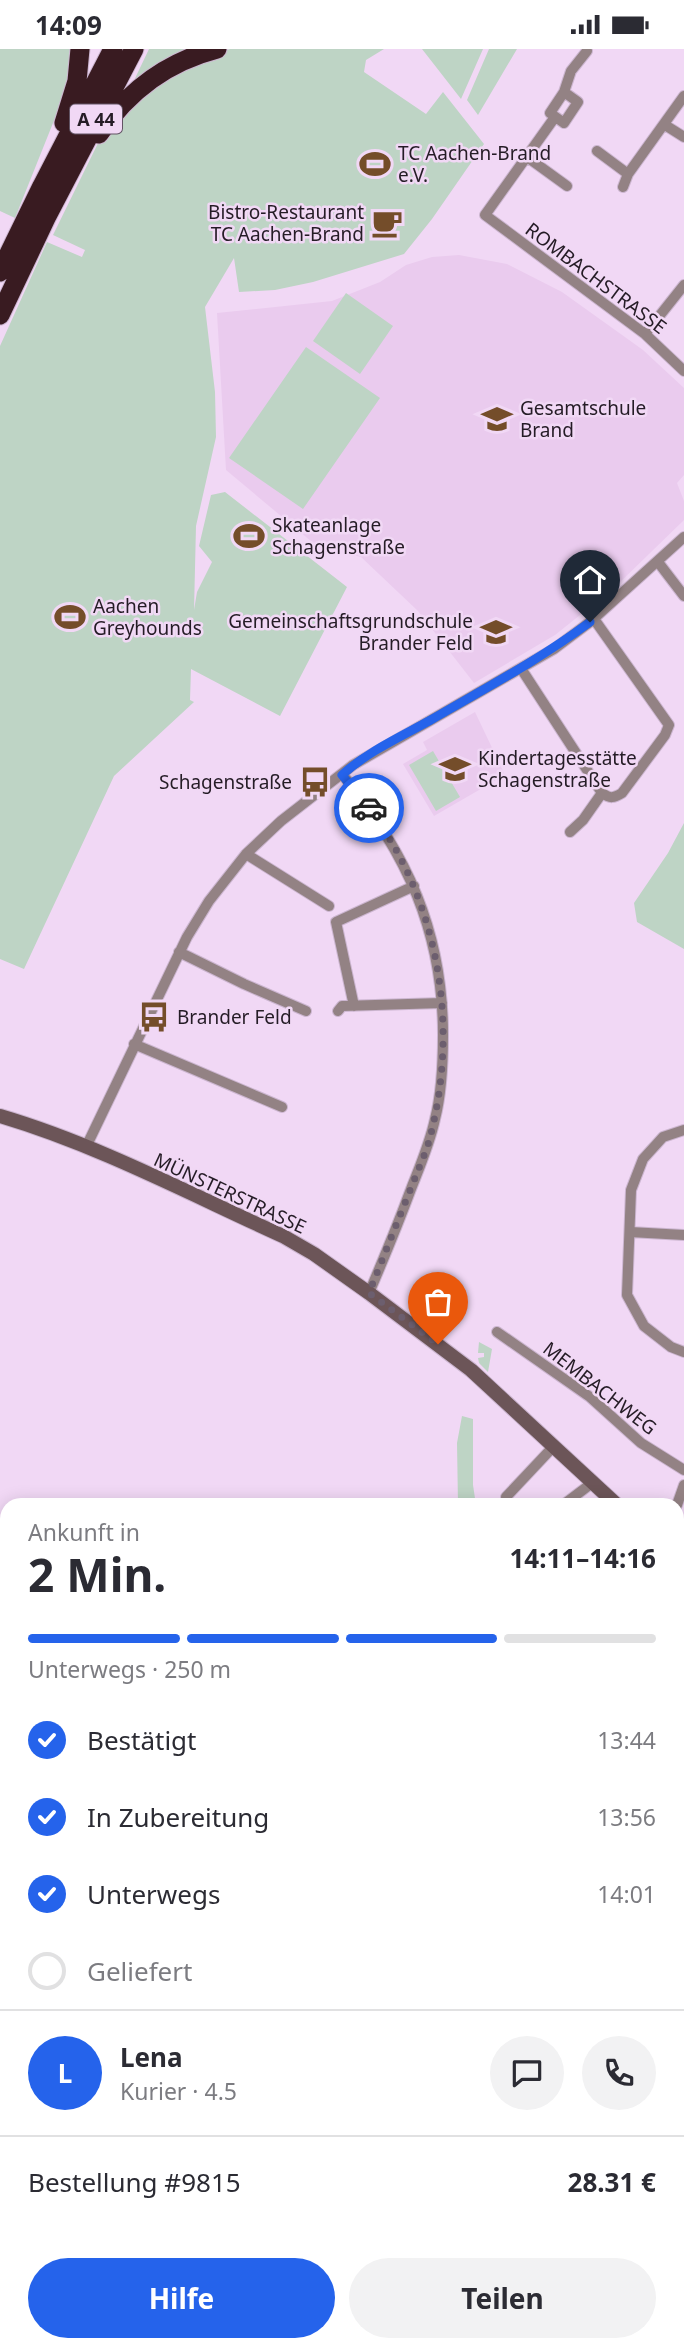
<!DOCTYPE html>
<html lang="de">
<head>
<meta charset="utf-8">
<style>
	:root { --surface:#fff; --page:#f2f2f3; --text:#2b2b33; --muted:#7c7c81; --line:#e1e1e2; --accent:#2563eb }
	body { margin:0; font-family:"Noto Sans",sans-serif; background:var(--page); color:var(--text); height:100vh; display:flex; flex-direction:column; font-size:26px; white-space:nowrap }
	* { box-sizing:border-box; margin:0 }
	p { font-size:23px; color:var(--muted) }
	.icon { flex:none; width:38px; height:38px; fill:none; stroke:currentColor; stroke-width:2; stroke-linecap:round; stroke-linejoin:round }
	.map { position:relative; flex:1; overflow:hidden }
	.side { position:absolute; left:0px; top:1449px; width:684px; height:854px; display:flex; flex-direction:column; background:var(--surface); border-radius:21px 21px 0 0; box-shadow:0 4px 18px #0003 }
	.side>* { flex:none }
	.pin { position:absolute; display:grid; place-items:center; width:60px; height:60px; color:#fff; margin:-72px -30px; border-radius:50% 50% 50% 0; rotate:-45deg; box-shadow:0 0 7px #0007 }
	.pin .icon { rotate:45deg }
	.courier { position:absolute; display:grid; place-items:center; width:70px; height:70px; margin:-35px; border:5px solid #2563eb; border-radius:50%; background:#fff; color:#222; box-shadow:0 2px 9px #0007 }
	.overview em { font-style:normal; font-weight:700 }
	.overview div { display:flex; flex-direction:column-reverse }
	.overview { display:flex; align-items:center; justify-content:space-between; height:119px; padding:0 28px }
	h1 { font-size:46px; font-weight:700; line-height:52px }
	.bar { display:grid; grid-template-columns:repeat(4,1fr); gap:10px 7px; align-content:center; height:84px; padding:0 28px }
	.bar i { height:9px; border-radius:5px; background:var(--line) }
	.bar .current { background:var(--accent) }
	.bar p { grid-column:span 4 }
	.line { display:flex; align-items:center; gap:18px; padding:0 28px; border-top:2px solid var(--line) }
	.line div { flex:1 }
	.round { display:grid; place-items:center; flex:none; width:74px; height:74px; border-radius:37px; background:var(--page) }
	ol { padding:0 28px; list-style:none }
	li { display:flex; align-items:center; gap:21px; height:77px }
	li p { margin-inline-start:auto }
	li .icon { padding:7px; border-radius:50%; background:var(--accent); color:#fff; stroke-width:4 }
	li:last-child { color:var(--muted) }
	li i { width:38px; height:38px; border:4px solid var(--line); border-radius:50% }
	.button { display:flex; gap:14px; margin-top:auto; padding:14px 28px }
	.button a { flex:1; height:80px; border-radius:42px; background:var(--accent); color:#fff; font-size:28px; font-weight:700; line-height:80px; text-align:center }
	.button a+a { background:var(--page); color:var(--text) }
	.status { display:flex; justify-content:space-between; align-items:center; height:49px; padding:0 35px; background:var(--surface); direction:ltr }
	.status svg { height:19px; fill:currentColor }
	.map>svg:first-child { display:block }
	.built { fill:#eacbee }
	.green { fill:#bed4c5 }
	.water { fill:#749aa2 }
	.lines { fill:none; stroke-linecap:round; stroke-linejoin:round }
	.street-casing { stroke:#ccb6d0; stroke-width:12 }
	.secondary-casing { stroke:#ccb6d0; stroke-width:16 }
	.highway-casing { stroke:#ccb6d0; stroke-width:21 }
	.street { stroke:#938284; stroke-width:10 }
	.secondary { stroke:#6c5558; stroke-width:14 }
	.highway { stroke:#391b21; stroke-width:19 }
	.done { stroke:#6c5e6e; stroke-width:7; stroke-dasharray:0 12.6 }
	.route { stroke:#2563eb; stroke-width:9 }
	.labels { text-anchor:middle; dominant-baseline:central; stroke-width:5; stroke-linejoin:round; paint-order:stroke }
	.shield { fill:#f1d8f5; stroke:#625464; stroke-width:2 }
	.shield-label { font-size:18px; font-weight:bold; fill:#251c26 }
	.poi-label { font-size:19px; fill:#251c26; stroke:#f1d8f5; text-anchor:start }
	.street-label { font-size:19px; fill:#251c26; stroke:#f1d8f5 }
</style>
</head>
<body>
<div class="status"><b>14:09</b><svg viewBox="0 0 49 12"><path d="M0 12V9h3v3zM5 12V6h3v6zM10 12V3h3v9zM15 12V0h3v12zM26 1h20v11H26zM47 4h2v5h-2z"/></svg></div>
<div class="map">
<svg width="684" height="2303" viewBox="0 0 684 2303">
	<rect width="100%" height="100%" fill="#f1d8f5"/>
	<path class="built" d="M 459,206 L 507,215 L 562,243 L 643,301 L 684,339 L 684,426 L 677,434 L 684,452 L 684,471 L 614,539 L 555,586 L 474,634 L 418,562 L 361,508 L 318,498 L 226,421 L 217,264 L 332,252 L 380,233 L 406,216 L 432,208 Z
		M 475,663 L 505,726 L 434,767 L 403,715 L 427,701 L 423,693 Z"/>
	<path class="green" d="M 0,0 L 71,0 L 67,39 L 15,169 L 0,162 Z
		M 149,0 L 207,0 L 129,42 Z
		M 230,0 L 384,0 L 366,11 L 364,23 L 426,65 L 443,43 L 484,95 L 432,170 L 404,205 L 313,233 L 275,241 L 239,243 L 234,209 L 205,258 L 215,343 L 216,388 L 196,477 L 194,561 L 197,543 L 212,513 L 199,497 L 211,446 L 225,443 L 347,538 L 280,667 L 191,620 L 190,651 L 194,653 L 114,727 L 24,920 L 0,910 L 0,297 L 47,193 L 82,208 L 85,201 L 53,186 L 101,88 L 135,47 L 211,5 Z
		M 422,0 L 483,0 L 461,50 Z
		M 489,0 L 517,0 L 478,66 L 467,51 Z
		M 346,244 L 393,277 L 360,325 L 313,292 Z
		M 306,298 L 380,349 L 303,460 L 229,409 Z
		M 433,702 L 460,748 L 436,762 L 409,716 Z
		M 684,774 L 684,900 L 637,873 L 634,854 L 668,804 Z
		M 479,1293 L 492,1300 L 488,1323 L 479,1314 L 478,1309 L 484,1308 L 484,1304 L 478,1304 Z
		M 462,1367 L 473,1370 L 473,1436 L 476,1456 L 458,1456 L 457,1394 Z
		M 677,1761 L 684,1765 L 684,1831 C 674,1818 674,1796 683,1782 L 677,1778 Z
		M 684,1999 L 684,2303 L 497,2303 L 504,2296 L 677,2296 L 677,2007 Z
		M 97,2296 L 245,2296 L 251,2303 L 84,2303 Z
		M 251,2296 L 361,2296 L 366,2301 L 257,2303 Z"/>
	<path class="water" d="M 361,2296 L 504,2296 L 497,2303 L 365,2303 Z"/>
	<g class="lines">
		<g class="street-casing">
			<path id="street" d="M 564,43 L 578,53 L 564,74 L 550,64 L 564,43 L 571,22 L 587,2
				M 555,68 L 485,166 L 645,285 L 684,322
				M 665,76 L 684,88
				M 597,102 L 628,125
				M 527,108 L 567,137
				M 623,138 L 628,125 L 684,47
				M 645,285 L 684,236
				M 658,513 L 684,547
				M 522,621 L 602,744 C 610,750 614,749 622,744 L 665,686 L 669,676 L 594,570
				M 342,725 C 407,804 443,883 443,986 C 443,1014 442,1043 435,1070 C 430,1094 420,1117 411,1140 C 398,1175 384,1209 369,1244
				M 570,783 L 583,771 L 602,744
				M 246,805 L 329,857
				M 179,903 L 244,935 L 306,962
				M 354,957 L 336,873 L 414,837
				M 338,962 L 342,957 L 442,954
				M 134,995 L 282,1058
				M 684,1081 L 663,1088 L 643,1110 L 631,1141 L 627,1246 L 644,1277 L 671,1298 L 684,1303
				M 86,1098 L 187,888 L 209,852 L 246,805 L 281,772 L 353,716 L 554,600 L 590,573 L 684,488
				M 630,1183 L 684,1186
				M 497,1283 L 590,1348 L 641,1394 L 684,1421
				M 506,1448 L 553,1398
				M 563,1456 L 592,1434
				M 677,1456 L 684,1436
				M 677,1651 L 682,1646
				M 677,1699 L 684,1704
				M 678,1771 L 684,1764"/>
		</g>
		<g class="secondary-casing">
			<path id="secondary" d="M 0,1067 C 98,1096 190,1145 283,1187 L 314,1205 L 369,1244 L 471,1321 L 617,1456
				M 677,1479 L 677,1492
				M 677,1504 L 684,1509"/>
		</g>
		<g class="highway-casing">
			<path id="highway" d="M 64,74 L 77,32 L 80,0
				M 99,85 C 128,42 166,13 217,0
				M 0,223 L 42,137 L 113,0
				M 0,266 L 47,167 L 134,0"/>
		</g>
		<use href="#street" class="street"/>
		<use href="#secondary" class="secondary"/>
		<use href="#highway" class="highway"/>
	</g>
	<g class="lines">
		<path class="done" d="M 369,759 C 441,855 461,984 427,1099 L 369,1244 L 438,1295"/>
		<path class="route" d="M 369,759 L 342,726 C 367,703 400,688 429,672 C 484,640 539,611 590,573"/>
	</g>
	<defs>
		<g id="stadium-bare" transform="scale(2.415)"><path d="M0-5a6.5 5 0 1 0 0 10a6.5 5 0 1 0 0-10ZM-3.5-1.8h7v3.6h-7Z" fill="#744d2a" stroke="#f1d8f5" stroke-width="2.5" paint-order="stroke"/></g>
		<g id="cafe-bare" transform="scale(2.415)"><path d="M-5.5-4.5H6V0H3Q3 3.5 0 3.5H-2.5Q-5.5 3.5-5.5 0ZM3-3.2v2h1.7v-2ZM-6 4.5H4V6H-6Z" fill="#744d2a" stroke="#f1d8f5" stroke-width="2.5" paint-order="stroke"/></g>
		<g id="school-bare" transform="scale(2.415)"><path d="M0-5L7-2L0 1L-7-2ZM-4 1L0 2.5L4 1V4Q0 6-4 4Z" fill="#744d2a" stroke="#f1d8f5" stroke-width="2.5" paint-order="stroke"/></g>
		<g id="bus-bare" transform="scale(2.415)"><path d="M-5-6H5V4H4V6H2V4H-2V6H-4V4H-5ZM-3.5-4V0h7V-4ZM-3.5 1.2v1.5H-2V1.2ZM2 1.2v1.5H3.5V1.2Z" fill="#744d2a" stroke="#f1d8f5" stroke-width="2.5" paint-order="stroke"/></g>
	</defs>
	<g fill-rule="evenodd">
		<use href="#stadium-bare" x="375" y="115"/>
		<use href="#cafe-bare" x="387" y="174"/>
		<use href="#school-bare" x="497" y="370"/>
		<use href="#stadium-bare" x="249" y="487"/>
		<use href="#stadium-bare" x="70" y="568"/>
		<use href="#school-bare" x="496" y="583"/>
		<use href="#school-bare" x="455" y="720"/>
		<use href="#bus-bare" x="315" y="733"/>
		<use href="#bus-bare" x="154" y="968"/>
	</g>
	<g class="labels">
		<rect class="shield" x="70" y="55.5" width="52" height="29" rx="5"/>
		<g class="shield-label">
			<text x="96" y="70">A 44</text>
		</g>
		<g class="poi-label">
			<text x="398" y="104">TC Aachen-Brand<tspan x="398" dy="22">e.V.</tspan></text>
			<text x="364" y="163" text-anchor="end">Bistro-Restaurant<tspan x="364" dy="22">TC Aachen-Brand</tspan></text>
			<text x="520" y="359">Gesamtschule<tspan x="520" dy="22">Brand</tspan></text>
			<text x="272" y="476">Skateanlage<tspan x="272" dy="22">Schagenstraße</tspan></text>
			<text x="93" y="557">Aachen<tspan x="93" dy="22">Greyhounds</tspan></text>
			<text x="473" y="572" text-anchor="end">Gemeinschaftsgrundschule<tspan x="473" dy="22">Brander Feld</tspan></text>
			<text x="478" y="709">Kindertagesstätte<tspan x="478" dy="22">Schagenstraße</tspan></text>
			<text x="292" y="733" text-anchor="end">Schagenstraße</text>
			<text x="177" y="968">Brander Feld</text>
		</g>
		<g class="street-label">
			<text transform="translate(596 229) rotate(37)">ROMBACHSTRASSE</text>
			<text transform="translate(230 1144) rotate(25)">MÜNSTERSTRASSE</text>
			<text transform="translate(600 1339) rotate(38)">MEMBACHWEG</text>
		</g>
	</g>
</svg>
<div class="pin" style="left:438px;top:1295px;background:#ea580c"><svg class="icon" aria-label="bag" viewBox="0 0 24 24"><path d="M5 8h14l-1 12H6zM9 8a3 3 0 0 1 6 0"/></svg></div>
<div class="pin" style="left:590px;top:573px;background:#1f2937"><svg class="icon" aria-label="home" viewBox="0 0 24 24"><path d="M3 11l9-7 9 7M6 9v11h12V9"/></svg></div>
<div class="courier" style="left:369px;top:759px"><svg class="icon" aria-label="car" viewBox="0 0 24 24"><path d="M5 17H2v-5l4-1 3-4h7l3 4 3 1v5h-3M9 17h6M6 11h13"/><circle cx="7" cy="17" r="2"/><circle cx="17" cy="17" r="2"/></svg></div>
<section class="side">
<div class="overview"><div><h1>2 Min.</h1><p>Ankunft in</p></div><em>14:11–14:16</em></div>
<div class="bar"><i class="current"></i><i class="current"></i><i class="current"></i><i></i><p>Unterwegs · 250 m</p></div>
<ol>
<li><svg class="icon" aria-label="check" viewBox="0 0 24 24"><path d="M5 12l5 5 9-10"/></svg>Bestätigt<p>13:44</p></li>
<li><svg class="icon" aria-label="check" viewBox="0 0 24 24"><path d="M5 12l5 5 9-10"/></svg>In Zubereitung<p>13:56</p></li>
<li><svg class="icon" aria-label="check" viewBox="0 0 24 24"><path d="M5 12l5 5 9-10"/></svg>Unterwegs<p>14:01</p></li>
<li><i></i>Geliefert</li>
</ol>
<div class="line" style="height:126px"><b class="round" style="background:var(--accent);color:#fff">L</b><div><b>Lena</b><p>Kurier · 4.5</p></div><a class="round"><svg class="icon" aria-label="chat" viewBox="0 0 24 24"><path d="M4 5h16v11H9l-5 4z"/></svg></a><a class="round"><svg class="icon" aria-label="phone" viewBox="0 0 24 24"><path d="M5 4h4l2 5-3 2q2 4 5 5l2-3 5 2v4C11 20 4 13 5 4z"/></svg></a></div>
<div class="line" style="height:91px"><div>Bestellung #9815</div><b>28.31 €</b></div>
<div class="button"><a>Hilfe</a><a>Teilen</a></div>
</section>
</div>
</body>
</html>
